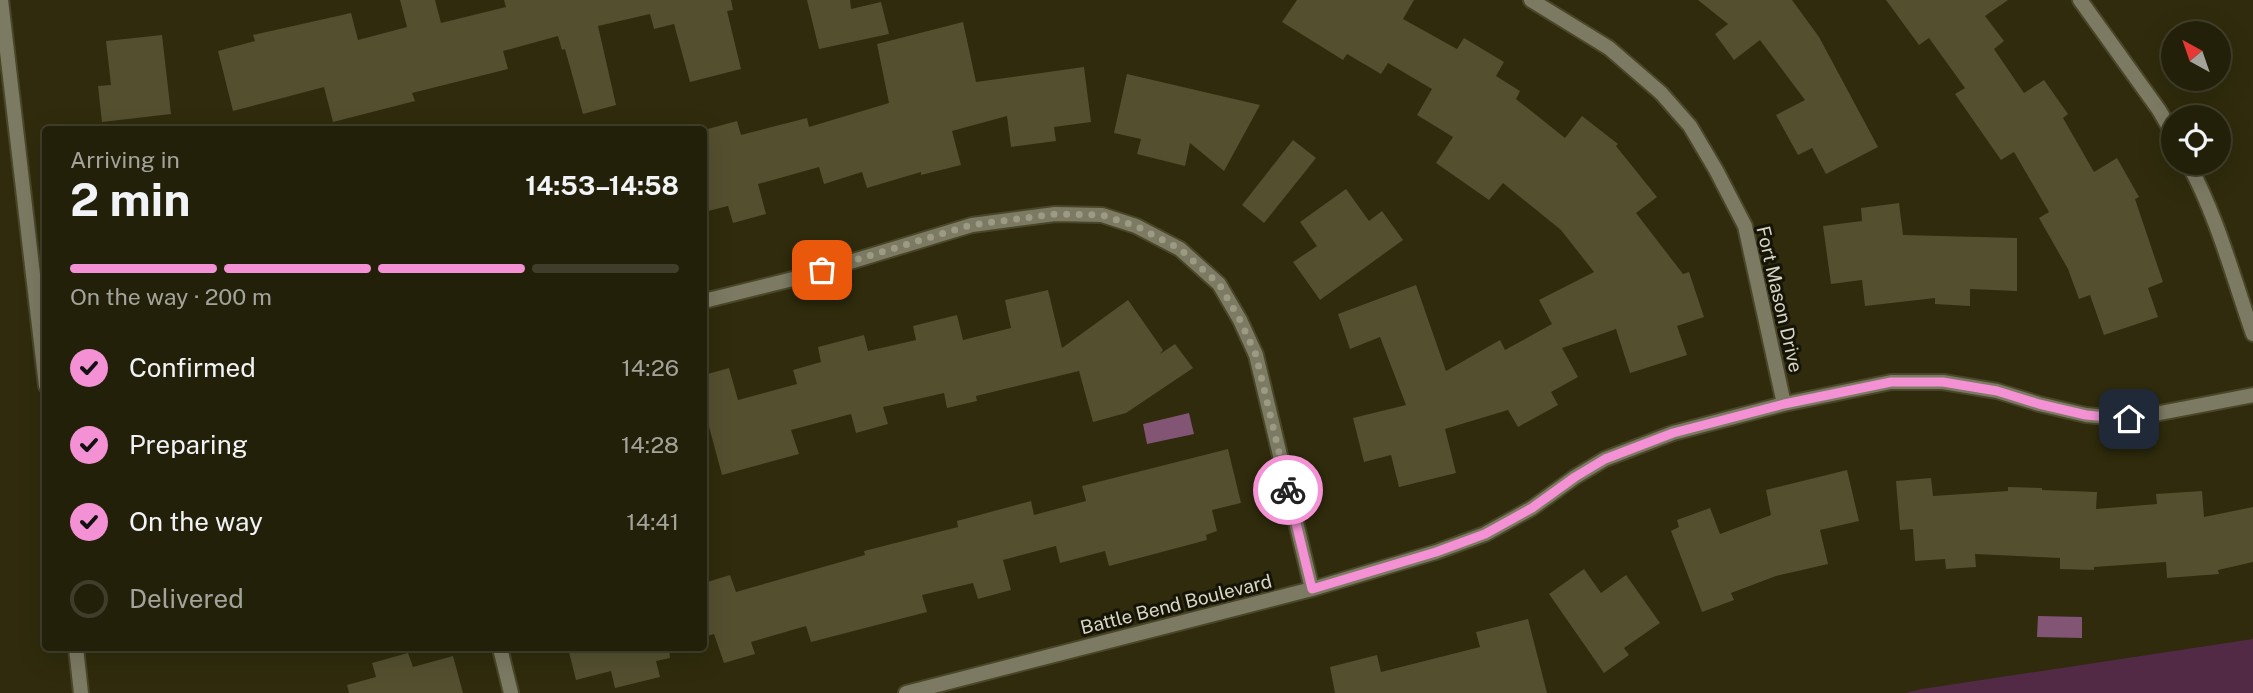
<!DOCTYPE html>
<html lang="en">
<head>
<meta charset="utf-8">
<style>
	:root { --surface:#232009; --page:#2f2d17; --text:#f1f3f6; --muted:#a3a39c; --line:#403e2a; --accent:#f491d4 }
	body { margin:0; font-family:"Public Sans",sans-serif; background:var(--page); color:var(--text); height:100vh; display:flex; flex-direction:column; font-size:26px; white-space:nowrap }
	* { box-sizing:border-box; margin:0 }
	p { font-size:23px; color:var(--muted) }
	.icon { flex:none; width:38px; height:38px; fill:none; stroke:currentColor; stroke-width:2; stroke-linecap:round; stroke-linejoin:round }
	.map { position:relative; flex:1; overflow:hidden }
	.panel { position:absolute; left:42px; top:126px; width:665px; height:525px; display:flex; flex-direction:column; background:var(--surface); border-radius:7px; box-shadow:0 7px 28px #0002,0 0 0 2px var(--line) }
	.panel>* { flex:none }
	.needle { width:46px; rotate:320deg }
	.fabs { position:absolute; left:2161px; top:21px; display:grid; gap:14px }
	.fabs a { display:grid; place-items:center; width:70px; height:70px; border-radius:50%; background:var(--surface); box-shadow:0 7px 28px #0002,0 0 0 2px var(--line); font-size:35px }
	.pin { position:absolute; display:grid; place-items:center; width:60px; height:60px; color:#fff; margin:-30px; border-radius:14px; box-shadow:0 4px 10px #0006 }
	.courier { position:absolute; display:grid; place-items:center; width:70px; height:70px; margin:-35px; border:5px solid #f491d4; border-radius:50%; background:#fff; color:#222; box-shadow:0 2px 9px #0007 }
	.overview em { font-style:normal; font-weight:700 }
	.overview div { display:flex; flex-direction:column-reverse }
	.overview { display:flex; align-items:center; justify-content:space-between; height:119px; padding:0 28px }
	h1 { font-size:46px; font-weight:700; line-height:52px }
	.bar { display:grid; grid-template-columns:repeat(4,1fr); gap:10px 7px; align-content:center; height:84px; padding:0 28px }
	.bar i { height:9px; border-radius:5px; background:var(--line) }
	.bar .current { background:var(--accent) }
	.bar p { grid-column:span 4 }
	ol { padding:0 28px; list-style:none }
	li { display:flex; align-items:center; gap:21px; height:77px }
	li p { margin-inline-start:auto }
	li .icon { padding:7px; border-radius:50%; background:var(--accent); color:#111; stroke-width:4 }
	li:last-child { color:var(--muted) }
	li i { width:38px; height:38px; border:4px solid var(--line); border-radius:50% }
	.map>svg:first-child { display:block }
	.green { fill:#522a45 }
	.water { fill:#835574 }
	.building { fill:#534f2f }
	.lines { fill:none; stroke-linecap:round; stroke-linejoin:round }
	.minor-casing { stroke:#4a4629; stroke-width:18 }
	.minor { stroke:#7c7a63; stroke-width:14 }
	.done { stroke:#9d9a84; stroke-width:7; stroke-dasharray:0 12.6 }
	.route { stroke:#f491d4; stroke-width:9 }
	.labels { text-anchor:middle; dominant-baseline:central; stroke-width:6; stroke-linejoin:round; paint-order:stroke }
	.street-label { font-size:19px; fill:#d8d6c4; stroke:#151407 }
</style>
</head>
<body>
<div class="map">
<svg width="2253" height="693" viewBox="0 0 2253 693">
	<rect width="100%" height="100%" fill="#2f2b0c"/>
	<path class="green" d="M 2253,639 L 2253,693 L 1905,693 L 1922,689 Z"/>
	<path class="water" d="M 1189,413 L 1194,434 L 1147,444 L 1143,424 Z
		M 2038,616 L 2082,617 L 2082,638 L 2037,637 Z"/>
	<path class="building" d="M 400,0 L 435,0 L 441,23 L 506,7 L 504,0 L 731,0 L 733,10 L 727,11 L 741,69 L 690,82 L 674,24 L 654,29 L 650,14 L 598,26 L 616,105 L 583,114 L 565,49 L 562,50 L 558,36 L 503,51 L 508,69 L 412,93 L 415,101 L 333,122 L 324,87 L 233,111 L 218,51 L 255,41 L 253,35 L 351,13 L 358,40 L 407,27 Z
		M 807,0 L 850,0 L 851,9 L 881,2 L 889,34 L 819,49 Z
		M 1297,0 L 1414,0 L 1403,19 L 1457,49 L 1464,38 L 1504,62 L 1496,76 L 1520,91 L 1516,99 L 1565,138 L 1582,116 L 1618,144 L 1616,146 L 1657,197 L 1636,213 L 1683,274 L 1689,272 L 1704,317 L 1677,326 L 1687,355 L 1630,373 L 1616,329 L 1562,348 L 1578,377 L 1551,392 L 1558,405 L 1518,427 L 1508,410 L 1445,429 L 1456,473 L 1399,487 L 1391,455 L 1364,462 L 1353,418 L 1406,405 L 1380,337 L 1350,349 L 1338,314 L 1416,285 L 1446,371 L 1500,340 L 1505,350 L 1552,324 L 1539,300 L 1594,272 L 1561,230 L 1503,183 L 1489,200 L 1436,163 L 1453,137 L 1417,115 L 1432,89 L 1388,63 L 1381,74 L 1347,54 L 1343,60 L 1282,22 Z
		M 1698,0 L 1792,0 L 1819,37 L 1878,147 L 1826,174 L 1812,148 L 1798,155 L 1776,115 L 1805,100 L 1760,40 L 1734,60 L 1715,34 L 1728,24 Z
		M 1886,0 L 2008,0 L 1985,16 L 2004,41 L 1994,49 L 2024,93 L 2044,80 L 2068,114 L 2063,118 L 2094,172 L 2117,158 L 2139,197 L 2135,199 L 2163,282 L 2148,288 L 2158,317 L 2104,335 L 2090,295 L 2079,299 L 2068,269 L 2039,218 L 2049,212 L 2014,152 L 2001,160 L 1955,94 L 1965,88 L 1929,38 L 1919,45 Z
		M 963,22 L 976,82 L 1084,67 L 1091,122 L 1054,127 L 1056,141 L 1011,147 L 1007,116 L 952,131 L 961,165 L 921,175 L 921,172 L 867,188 L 862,172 L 824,184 L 819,167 L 758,184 L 766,214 L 733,223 L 728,206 L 704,212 L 704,130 L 737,121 L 741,135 L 807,118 L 809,127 L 889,103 L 877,44 Z
		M 162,35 L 171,114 L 102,122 L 98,86 L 111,85 L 106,41 Z
		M 1127,74 L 1260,105 L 1224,171 L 1190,143 L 1185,166 L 1137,154 L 1141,139 L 1114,133 Z
		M 1293,140 L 1316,158 L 1264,223 L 1242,205 Z
		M 1346,189 L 1369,221 L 1382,211 L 1403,240 L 1320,300 L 1293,262 L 1317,246 L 1300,222 Z
		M 1899,203 L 1903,235 L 2017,238 L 2017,291 L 1970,289 L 1970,306 L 1935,304 L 1935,298 L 1865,306 L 1862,280 L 1831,284 L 1823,226 L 1862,221 L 1861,208 Z
		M 1048,290 L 1062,348 L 1128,300 L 1163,350 L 1160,354 L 1175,344 L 1193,368 L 1126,413 L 1093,422 L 1079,371 L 976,396 L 977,401 L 947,408 L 944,393 L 883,407 L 888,424 L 856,433 L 851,414 L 791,430 L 799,454 L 722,475 L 704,408 L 704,375 L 729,368 L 738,400 L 797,384 L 793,370 L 821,362 L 818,347 L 864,335 L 868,351 L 916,340 L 913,326 L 957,315 L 963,340 L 1011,328 L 1005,300 Z
		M 1228,449 L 1241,503 L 1212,510 L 1217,531 L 1206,535 L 1207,540 L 1109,566 L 1105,551 L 1060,563 L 1056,546 L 1003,560 L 1011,590 L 978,599 L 973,583 L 922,595 L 927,612 L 811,642 L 806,626 L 751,642 L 755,654 L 724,663 L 714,634 L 704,637 L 704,583 L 730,575 L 736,592 L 865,555 L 864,551 L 958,527 L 957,521 L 1031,501 L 1034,515 L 1086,501 L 1082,486 Z
		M 1847,470 L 1859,521 L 1820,530 L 1828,564 L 1776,576 L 1731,593 L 1734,600 L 1702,612 L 1671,531 L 1679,527 L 1677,520 L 1710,508 L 1720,534 L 1771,515 L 1766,490 Z
		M 1931,478 L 1933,496 L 2008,491 L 2008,487 L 2042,488 L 2042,490 L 2097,492 L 2096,509 L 2157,504 L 2156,494 L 2202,491 L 2204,517 L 2253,507 L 2253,562 L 2218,570 L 2219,574 L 2167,578 L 2166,562 L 2094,567 L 2094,570 L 2060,569 L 2060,558 L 1975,554 L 1976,567 L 1946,569 L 1945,559 L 1915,561 L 1913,529 L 1900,530 L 1896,481 Z
		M 1584,569 L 1601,593 L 1626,575 L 1660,623 L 1624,648 L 1629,655 L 1604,673 L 1549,594 Z
		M 1528,619 L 1547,693 L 1335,693 L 1330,667 L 1377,655 L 1381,672 L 1480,647 L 1476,632 Z
		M 568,648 L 669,648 L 670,658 L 656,661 L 660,677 L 615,688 L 611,671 L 576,680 Z
		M 408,653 L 413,667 L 453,656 L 463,693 L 349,693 L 347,685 L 376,677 L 372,663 Z"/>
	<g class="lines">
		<g class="minor-casing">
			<path id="minor" d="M 1,0 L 46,386
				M 1531,0 L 1609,48 L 1661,93 L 1690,126 L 1716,170 L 1745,226 L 1784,404
				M 2080,0 L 2159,110 L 2174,136
				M 2188,163 C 2217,216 2233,277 2253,334
				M 704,301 L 797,278 L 972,225 L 1055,214 L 1102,215 L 1136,226 L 1180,249 L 1219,284 L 1240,320 L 1256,355 L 1312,589
				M 76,648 L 81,693
				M 500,648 L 511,693
				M 906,693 L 1312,589 L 1436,552 L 1485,534 L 1532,508 L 1575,477 L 1605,459 L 1673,433 L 1784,404 L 1891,382 L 1943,382 L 1997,391 L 2039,404 L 2086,415 L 2129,419 L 2253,395"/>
		</g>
		<use href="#minor" class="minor"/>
	</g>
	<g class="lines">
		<path class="done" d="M 822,270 L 971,225 L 1055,214 L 1102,215 L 1136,226 L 1180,249 L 1219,284 L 1240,320 L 1256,355 L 1288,490"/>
		<path class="route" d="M 1288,490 L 1312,589 L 1436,552 L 1485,534 L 1532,508 L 1575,477 L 1605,459 L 1673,433 L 1784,404 L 1891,382 L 1943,382 L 1997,391 L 2039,404 L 2086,415 L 2129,419"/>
	</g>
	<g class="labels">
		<g class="street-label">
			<text transform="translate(1780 299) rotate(77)">Fort Mason Drive</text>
			<text transform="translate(1176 604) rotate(-14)">Battle Bend Boulevard</text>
		</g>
	</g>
</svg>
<div class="fabs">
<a><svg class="needle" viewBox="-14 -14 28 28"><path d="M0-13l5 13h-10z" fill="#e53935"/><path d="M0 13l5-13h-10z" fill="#a3a39c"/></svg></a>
<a><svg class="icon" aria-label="locate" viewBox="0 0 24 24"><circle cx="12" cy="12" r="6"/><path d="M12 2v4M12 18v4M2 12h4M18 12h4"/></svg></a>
</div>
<div class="pin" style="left:822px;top:270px;background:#ea580c"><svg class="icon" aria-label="bag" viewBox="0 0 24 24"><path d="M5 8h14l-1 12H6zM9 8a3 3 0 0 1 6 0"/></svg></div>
<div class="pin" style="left:2129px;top:419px;background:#1f2937"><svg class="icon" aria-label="home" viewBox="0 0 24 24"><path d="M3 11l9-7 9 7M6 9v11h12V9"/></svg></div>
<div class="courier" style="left:1288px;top:490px"><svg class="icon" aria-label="bike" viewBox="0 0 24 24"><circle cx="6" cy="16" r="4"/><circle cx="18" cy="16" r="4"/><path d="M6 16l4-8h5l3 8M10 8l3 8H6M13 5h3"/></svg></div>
<section class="panel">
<div class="overview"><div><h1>2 min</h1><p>Arriving in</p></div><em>14:53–14:58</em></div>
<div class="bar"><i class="current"></i><i class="current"></i><i class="current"></i><i></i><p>On the way · 200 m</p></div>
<ol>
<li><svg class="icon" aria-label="check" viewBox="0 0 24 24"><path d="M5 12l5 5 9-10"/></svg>Confirmed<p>14:26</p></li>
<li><svg class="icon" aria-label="check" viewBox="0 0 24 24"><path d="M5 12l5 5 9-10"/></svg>Preparing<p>14:28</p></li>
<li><svg class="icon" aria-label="check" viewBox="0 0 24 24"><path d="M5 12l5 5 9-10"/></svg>On the way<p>14:41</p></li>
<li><i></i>Delivered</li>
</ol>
</section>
</div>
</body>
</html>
